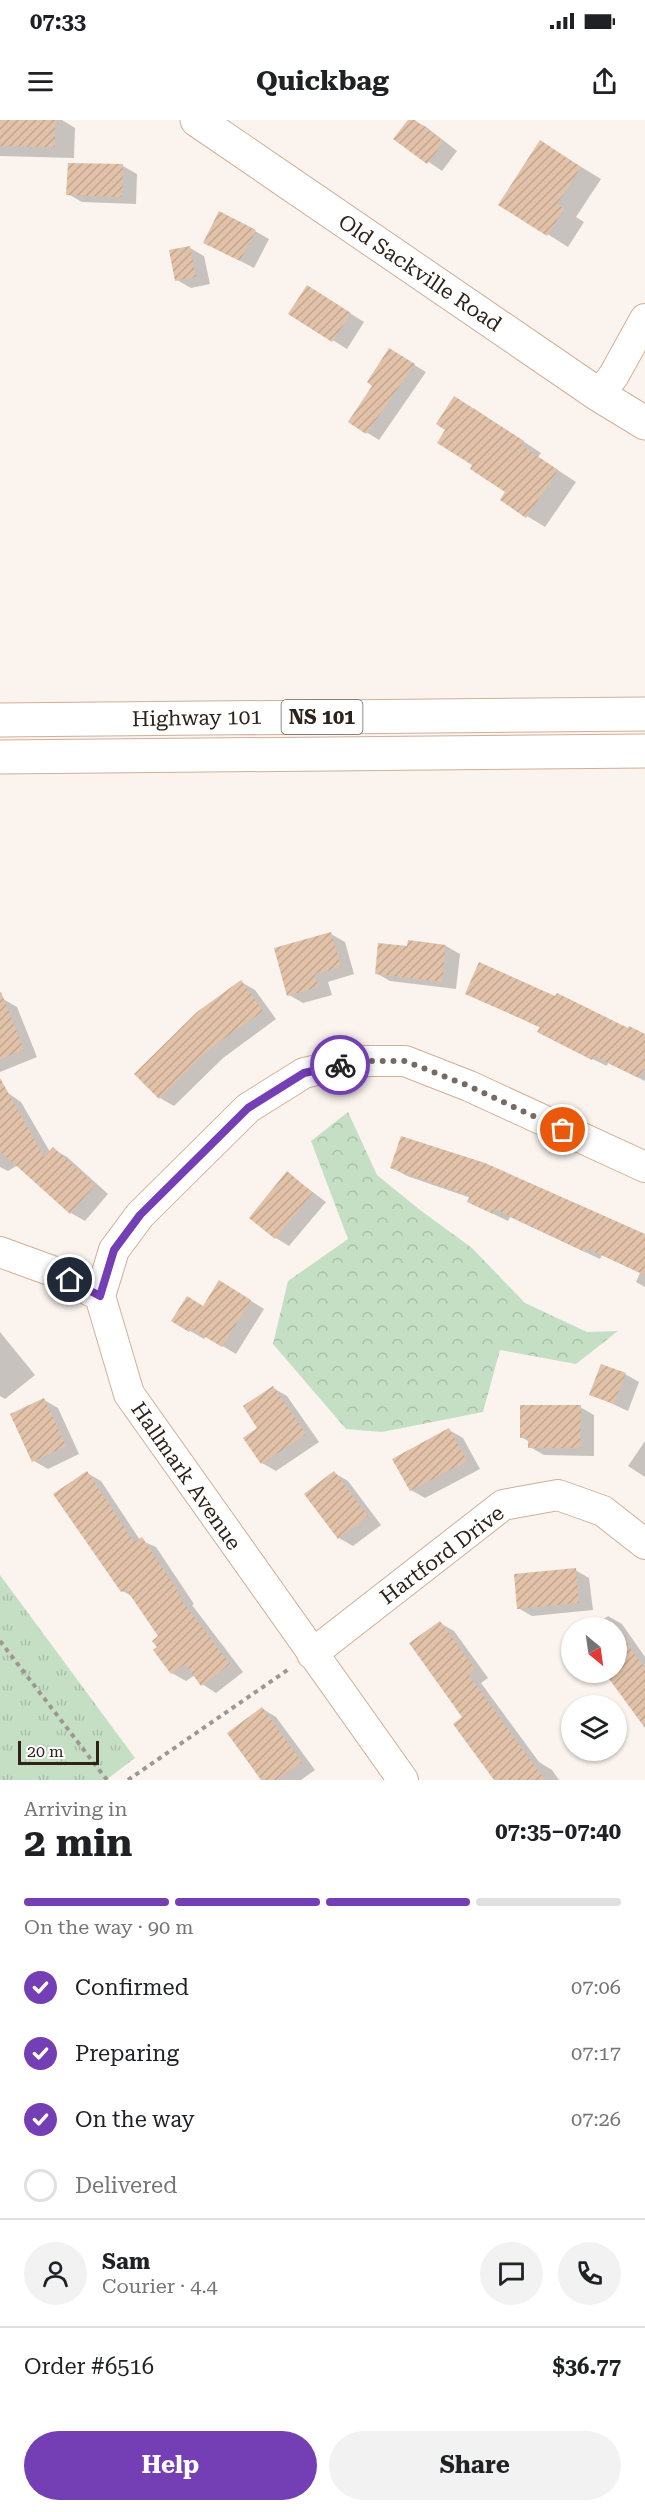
<!DOCTYPE html>
<html lang="en">
<head>
<meta charset="utf-8">
<style>
	:root { --surface:#fff; --page:#f2f2f2; --text:#202124; --muted:#757577; --line:#e0e0e0; --accent:#743eb5 }
	body { margin:0; font-family:"Roboto Serif",serif; background:var(--page); color:var(--text); height:100vh; display:flex; flex-direction:column; font-size:22px; white-space:nowrap }
	* { box-sizing:border-box; margin:0 }
	p { font-size:20px; color:var(--muted) }
	.icon { flex:none; width:33px; height:33px; fill:none; stroke:currentColor; stroke-width:2; stroke-linecap:round; stroke-linejoin:round }
	.map { position:relative; height:1660px; overflow:hidden }
	.sheet { display:flex; flex-direction:column; background:var(--surface); flex:1 }
	.sheet>* { flex:none }
	.needle { width:39px; rotate:151deg }
	.controls { position:absolute; left:561px; top:1497px; display:grid; gap:12px }
	.controls a { display:grid; place-items:center; width:66px; height:66px; border-radius:50%; background:var(--surface); box-shadow:0 2px 4px #0004; font-size:30px }
	.scale { position:absolute; left:18px; bottom:15px; width:81px; box-sizing:border-box; padding-left:6px; border:3px solid #2e2219; border-top:0; font-size:16px; line-height:21px; white-space:nowrap; color:#2e2219; -webkit-text-stroke:4px #fff; paint-order:stroke }
	.pin { position:absolute; display:grid; place-items:center; width:51px; height:51px; color:#fff; margin:-26px; border:3px solid #fff; border-radius:50%; box-shadow:0 2px 6px #0007 }
	.courier { position:absolute; display:grid; place-items:center; width:60px; height:60px; margin:-30px; border:4px solid #743eb5; border-radius:50%; background:#fff; color:#222; box-shadow:0 2px 8px #0007 }
	.head em { font-style:normal; font-weight:700 }
	.head div { display:flex; flex-direction:column-reverse }
	.head { display:flex; align-items:center; justify-content:space-between; height:102px; padding:0 24px }
	h1 { font-size:39px; font-weight:700; line-height:45px }
	.bar { display:grid; grid-template-columns:repeat(4,1fr); gap:9px 6px; align-content:center; height:72px; padding:0 24px }
	.bar i { height:8px; border-radius:4px; background:var(--line) }
	.bar .selected { background:var(--accent) }
	.bar p { grid-column:span 4 }
	.line { display:flex; align-items:center; gap:15px; padding:0 24px; border-top:2px solid var(--line) }
	.line div { flex:1 }
	.round { display:grid; place-items:center; flex:none; width:63px; height:63px; border-radius:32px; background:var(--page) }
	ol { padding:0 24px; list-style:none }
	li { display:flex; align-items:center; gap:18px; height:66px }
	li p { margin-inline-start:auto }
	li .icon { padding:6px; border-radius:50%; background:var(--accent); color:#fff; stroke-width:4 }
	li:last-child { color:var(--muted) }
	li i { width:33px; height:33px; border:3px solid var(--line); border-radius:50% }
	.cta { display:flex; gap:12px; margin-top:auto; padding:12px 24px }
	.cta a { flex:1; height:69px; border-radius:36px; background:var(--accent); color:#fff; font-size:24px; font-weight:700; line-height:69px; text-align:center }
	.cta a+a { background:var(--page); color:var(--text) }
	.status { display:flex; justify-content:space-between; align-items:center; height:42px; padding:0 30px; background:var(--surface); direction:ltr }
	.status svg { height:16px; fill:currentColor }
	header { display:flex; justify-content:space-between; align-items:center; height:78px; padding:0 24px; background:var(--surface); font-size:27px; font-weight:700 }
	.map>svg:first-child { display:block }
	.forest { fill:url(#forest-crowns) }
	.park { fill:url(#park-tufts) }
	.shadow { fill:#0003 }
	.building { fill:url(#building-hatch) }
	.lines { fill:none; stroke-linecap:round; stroke-linejoin:round }
	.street-casing { stroke:#cfb098; stroke-width:32 }
	.secondary-casing { stroke:#cfb098; stroke-width:35 }
	.highway-casing { stroke:#cfb098; stroke-width:35 }
	.path { stroke:#9f968f; stroke-width:4; stroke-dasharray:4.5 4.5; stroke-linecap:butt }
	.street { stroke:#fff; stroke-width:30 }
	.secondary { stroke:#fff; stroke-width:33 }
	.highway { stroke:#fff; stroke-width:33 }
	.done { stroke:#756b64; stroke-width:6; stroke-dasharray:0 10.8 }
	.route { stroke:#743eb5; stroke-width:8 }
	.labels { text-anchor:middle; dominant-baseline:central; stroke-width:4.5; stroke-linejoin:round; paint-order:stroke }
	.shield { fill:#fff; stroke:#6d645e; stroke-width:1.5 }
	.shield-label { font-size:20px; font-weight:bold; fill:#2e2219 }
	.street-label { font-size:21px; fill:#2e2219; stroke:#fff }
</style>
</head>
<body>
<div class="status"><b>07:33</b><svg viewBox="0 0 49 12"><path d="M0 12V9h3v3zM5 12V6h3v6zM10 12V3h3v9zM15 12V0h3v12zM26 1h20v11H26zM47 4h2v5h-2z"/></svg></div>
<header><svg class="icon" aria-label="menu" viewBox="0 0 24 24"><path d="M4 6h16M4 12h16M4 18h16"/></svg>Quickbag<svg class="icon" aria-label="share" viewBox="0 0 24 24"><path d="M12 15V3M7 8l5-5 5 5M5 13v7h14v-7"/></svg></header>
<div class="map">
<svg width="645" height="1660" viewBox="0 0 645 1660">
	<defs>
		<pattern id="forest-crowns" width="20" height="18" patternUnits="userSpaceOnUse" patternTransform="scale(1.5)"><rect width="20" height="18" fill="#c5dfc5"/><path d="M2 6a3 3 0 1 1 6 0M12 15a3 3 0 1 1 6 0" fill="none" stroke="#aabfa9"/></pattern>
		<pattern id="park-tufts" width="24" height="20" patternUnits="userSpaceOnUse" patternTransform="scale(1.5)"><rect width="24" height="20" fill="#c5dfc5"/><path d="M3 7l-1-3M5 7V3M7 7l1-3M15 17l-1-3M17 17v-4M19 17l1-3" fill="none" stroke="#aabfa9"/></pattern>
		<pattern id="building-hatch" width="6" height="6" patternUnits="userSpaceOnUse" patternTransform="scale(1.5)"><rect width="6" height="6" fill="#e1c1a8"/><path d="M-1 1l2-2M0 6l6-6M5 7l2-2" fill="none" stroke="#c1a690"/></pattern>
	</defs>
	<rect width="100%" height="100%" fill="#faf3ee"/>
	<path class="forest" d="M 348,992 L 377,1055 L 420,1090 L 472,1128 L 525,1183 L 587,1212 L 618,1211 L 576,1244 L 500,1230 L 483,1292 L 382,1312 L 346,1309 L 273,1224 L 288,1161 L 348,1119 L 311,1021 Z"/>
	<path class="park" d="M 0,1455 L 135,1638 L 106,1660 L 0,1660 Z"/>
	<path class="shadow" d="M 0,0 L 62,0 L 75,8 L 74,38 L 0,36 Z
		M 410,0 L 425,6 L 457,31 L 442,51 L 395,19 Z
		M 560,34 L 601,59 L 576,97 L 584,102 L 568,127 L 500,84 Z
		M 123,46 L 137,54 L 136,84 L 82,82 L 68,74 Z
		M 255,111 L 269,119 L 254,148 L 219,130 Z
		M 190,128 L 204,136 L 210,164 L 191,168 L 177,160 Z
		M 321,175 L 364,202 L 347,229 L 290,193 Z
		M 401,237 L 426,252 L 379,320 L 350,302 L 374,265 Z
		M 473,288 L 541,333 L 538,337 L 576,362 L 545,407 L 527,396 L 507,372 L 474,344 L 447,310 Z
		M 331,814 L 345,822 L 354,854 L 328,862 L 332,875 L 303,883 L 289,875 Z
		M 409,822 L 446,826 L 460,834 L 456,869 L 390,861 L 376,853 L 409,828 Z
		M 241,862 L 255,870 L 276,899 L 223,938 L 174,986 L 160,978 Z
		M 467,873 L 645,915 L 645,961 L 608,943 L 607,946 L 553,920 L 541,908 Z
		M 3,879 L 17,887 L 37,937 L 0,952 L 0,880 Z
		M 8,973 L 21,982 L 50,1032 L 53,1029 L 67,1037 L 108,1074 L 85,1101 L 71,1093 L 18,1045 L 8,1051 L 0,1047 L 0,978 Z
		M 391,1047 L 576,1086 L 577,1084 L 630,1108 L 645,1120 L 645,1167 L 636,1162 L 640,1153 L 602,1135 L 600,1139 L 510,1097 L 508,1101 L 469,1082 L 471,1078 L 407,1056 Z
		M 287,1053 L 326,1082 L 289,1126 L 276,1118 Z
		M 233,1170 L 264,1189 L 236,1234 L 206,1216 L 204,1219 L 173,1201 L 204,1187 Z
		M 0,1212 L 35,1255 L 5,1279 L 0,1276 Z
		M 625,1254 L 639,1262 L 628,1291 L 591,1274 Z
		M 273,1268 L 287,1276 L 319,1322 L 276,1351 L 262,1343 L 259,1309 Z
		M 44,1280 L 58,1288 L 79,1334 L 48,1349 L 34,1341 Z
		M 580,1287 L 594,1295 L 594,1336 L 544,1335 L 530,1327 L 530,1322 L 521,1317 Z
		M 449,1310 L 463,1318 L 480,1349 L 425,1378 L 411,1370 L 394,1339 Z
		M 645,1321 L 645,1357 L 628,1346 Z
		M 87,1353 L 101,1361 L 140,1420 L 156,1427 L 194,1484 L 192,1485 L 243,1552 L 216,1573 L 202,1564 L 195,1555 L 186,1561 L 172,1553 L 159,1528 L 160,1516 L 134,1477 L 122,1471 Z
		M 334,1353 L 348,1361 L 381,1405 L 353,1426 L 339,1418 Z
		M 575,1450 L 589,1458 L 593,1490 L 532,1496 L 518,1488 Z
		M 608,1496 L 622,1504 L 645,1537 L 645,1606 L 616,1552 L 616,1508 L 592,1508 Z
		M 440,1503 L 454,1511 L 488,1558 L 481,1563 L 539,1642 L 552,1650 L 559,1660 L 497,1660 L 465,1597 Z
		M 263,1589 L 276,1597 L 315,1650 L 301,1660 L 263,1660 Z"/>
	<path class="building" d="M 0,0 L 55,0 L 55,27 L 0,26 Z
		M 408,0 L 415,0 L 444,22 L 427,44 L 393,19 Z
		M 540,20 L 581,47 L 557,84 L 564,89 L 547,116 L 498,85 Z
		M 68,43 L 123,44 L 122,77 L 66,75 Z
		M 219,91 L 256,110 L 240,141 L 203,123 Z
		M 190,126 L 196,157 L 175,161 L 169,130 Z
		M 307,165 L 351,193 L 332,222 L 288,194 Z
		M 389,228 L 415,244 L 366,314 L 348,302 L 372,266 L 367,262 Z
		M 454,276 L 524,321 L 521,325 L 558,350 L 526,398 L 500,380 L 505,372 L 470,349 L 472,345 L 437,323 L 445,310 L 436,304 Z
		M 331,812 L 341,847 L 315,854 L 318,867 L 287,876 L 274,828 Z
		M 408,820 L 446,825 L 442,862 L 375,854 L 378,823 L 407,826 Z
		M 479,842 L 555,876 L 557,873 L 628,908 L 629,906 L 645,914 L 645,946 L 639,958 L 594,936 L 592,940 L 537,912 L 540,907 L 465,874 Z
		M 241,860 L 263,891 L 208,930 L 159,979 L 134,954 L 197,892 Z
		M 1,872 L 24,930 L 0,939 L 0,873 Z
		M 0,958 L 44,1037 L 53,1027 L 95,1065 L 70,1094 L 0,1031 Z
		M 401,1016 L 485,1043 L 645,1114 L 645,1155 L 586,1128 L 585,1132 L 494,1089 L 493,1094 L 467,1082 L 470,1076 L 390,1048 Z
		M 287,1051 L 313,1073 L 275,1119 L 249,1098 Z
		M 219,1160 L 251,1180 L 222,1227 L 192,1209 L 189,1212 L 171,1201 L 187,1176 L 203,1186 Z
		M 601,1244 L 626,1253 L 614,1284 L 589,1275 Z
		M 273,1266 L 306,1314 L 261,1344 L 243,1318 L 257,1308 L 243,1286 Z
		M 44,1278 L 66,1326 L 32,1342 L 10,1294 Z
		M 520,1285 L 581,1285 L 580,1328 L 528,1328 L 528,1318 L 520,1318 Z
		M 449,1308 L 467,1341 L 410,1371 L 392,1339 Z
		M 87,1351 L 134,1422 L 142,1417 L 181,1476 L 179,1477 L 230,1544 L 201,1566 L 185,1544 L 171,1554 L 153,1530 L 157,1527 L 152,1521 L 158,1516 L 126,1469 L 121,1472 L 53,1374 Z
		M 334,1351 L 368,1396 L 338,1419 L 304,1374 Z
		M 576,1448 L 579,1483 L 517,1489 L 514,1454 Z
		M 440,1501 L 475,1549 L 468,1554 L 545,1660 L 494,1660 L 453,1604 L 462,1597 L 409,1523 Z
		M 616,1508 L 645,1548 L 645,1608 L 604,1552 L 616,1552 Z
		M 262,1587 L 302,1642 L 276,1660 L 261,1660 L 227,1613 Z"/>
	<g class="lines">
		<g class="street-casing">
			<path id="street" d="M 599,275 L 614,255 L 645,199
				M 0,1132 L 55,1152 L 100,1176
				M 312,1534 L 503,1385 L 558,1375 L 603,1391 L 645,1424
				M 403,1660 L 129,1274 L 100,1176 L 114,1130 L 140,1095 L 248,988 L 304,953 L 356,941 L 405,941 L 469,966 L 645,1047"/>
		</g>
		<g class="secondary-casing">
			<path id="secondary" d="M 197,0 L 599,275 L 645,303"/>
		</g>
		<g class="highway-casing">
			<path id="highway" d="M 0,600 L 645,594
				M 0,637 L 645,631"/>
		</g>
		<path class="path" d="M 0,1521 L 107,1660
			M 128,1660 L 289,1549"/>
		<use href="#street" class="street"/>
		<use href="#secondary" class="secondary"/>
		<use href="#highway" class="highway"/>
	</g>
	<g class="lines">
		<path class="done" d="M 340,945 L 356,941 L 405,941 L 469,966 L 563,1010"/>
		<path class="route" d="M 70,1160 L 100,1176 L 114,1130 L 140,1095 L 248,988 L 304,953 L 340,945"/>
	</g>
	<g class="labels">
		<rect class="shield" x="281.5" y="580" width="81" height="34" rx="4.5"/>
		<g class="shield-label">
			<text x="322" y="597">NS 101</text>
		</g>
		<g class="street-label">
			<text transform="translate(420 153) rotate(34)">Old Sackville Road</text>
			<text transform="translate(197 598) rotate(-1)">Highway 101</text>
			<text transform="translate(186 1356) rotate(55)">Hallmark Avenue</text>
			<text transform="translate(442 1435) rotate(-37)">Hartford Drive</text>
		</g>
	</g>
</svg>
<div class="controls">
<a><svg class="needle" viewBox="-14 -14 28 28"><path d="M0-13l5 13h-10z" fill="#e53935"/><path d="M0 13l5-13h-10z" fill="#757577"/></svg></a>
<a><svg class="icon" aria-label="layers" viewBox="0 0 24 24"><path d="M12 4l9 5-9 5-9-5zM3 14l9 5 9-5"/></svg></a>
</div>
<div class="scale">20 m</div>
<div class="pin" style="left:563px;top:1010px;background:#ea580c"><svg class="icon" aria-label="bag" viewBox="0 0 24 24"><path d="M5 8h14l-1 12H6zM9 8a3 3 0 0 1 6 0"/></svg></div>
<div class="pin" style="left:70px;top:1160px;background:#1f2937"><svg class="icon" aria-label="home" viewBox="0 0 24 24"><path d="M3 11l9-7 9 7M6 9v11h12V9"/></svg></div>
<div class="courier" style="left:340px;top:945px"><svg class="icon" aria-label="bike" viewBox="0 0 24 24"><circle cx="6" cy="16" r="4"/><circle cx="18" cy="16" r="4"/><path d="M6 16l4-8h5l3 8M10 8l3 8H6M13 5h3"/></svg></div>
</div>
<section class="sheet">
<div class="head"><div><h1>2 min</h1><p>Arriving in</p></div><em>07:35–07:40</em></div>
<div class="bar"><i class="selected"></i><i class="selected"></i><i class="selected"></i><i></i><p>On the way · 90 m</p></div>
<ol>
<li><svg class="icon" aria-label="check" viewBox="0 0 24 24"><path d="M5 12l5 5 9-10"/></svg>Confirmed<p>07:06</p></li>
<li><svg class="icon" aria-label="check" viewBox="0 0 24 24"><path d="M5 12l5 5 9-10"/></svg>Preparing<p>07:17</p></li>
<li><svg class="icon" aria-label="check" viewBox="0 0 24 24"><path d="M5 12l5 5 9-10"/></svg>On the way<p>07:26</p></li>
<li><i></i>Delivered</li>
</ol>
<div class="line" style="height:108px"><a class="round"><svg class="icon" aria-label="person" viewBox="0 0 24 24"><circle cx="12" cy="8" r="4"/><path d="M4 21q1-7 8-7t8 7"/></svg></a><div><b>Sam</b><p>Courier · 4.4</p></div><a class="round"><svg class="icon" aria-label="chat" viewBox="0 0 24 24"><path d="M4 5h16v11H9l-5 4z"/></svg></a><a class="round"><svg class="icon" aria-label="phone" viewBox="0 0 24 24"><path d="M5 4h4l2 5-3 2q2 4 5 5l2-3 5 2v4C11 20 4 13 5 4z"/></svg></a></div>
<div class="line" style="height:78px"><div>Order #6516</div><b>$36.77</b></div>
<div class="cta"><a>Help</a><a>Share</a></div>
</section>
</body>
</html>
